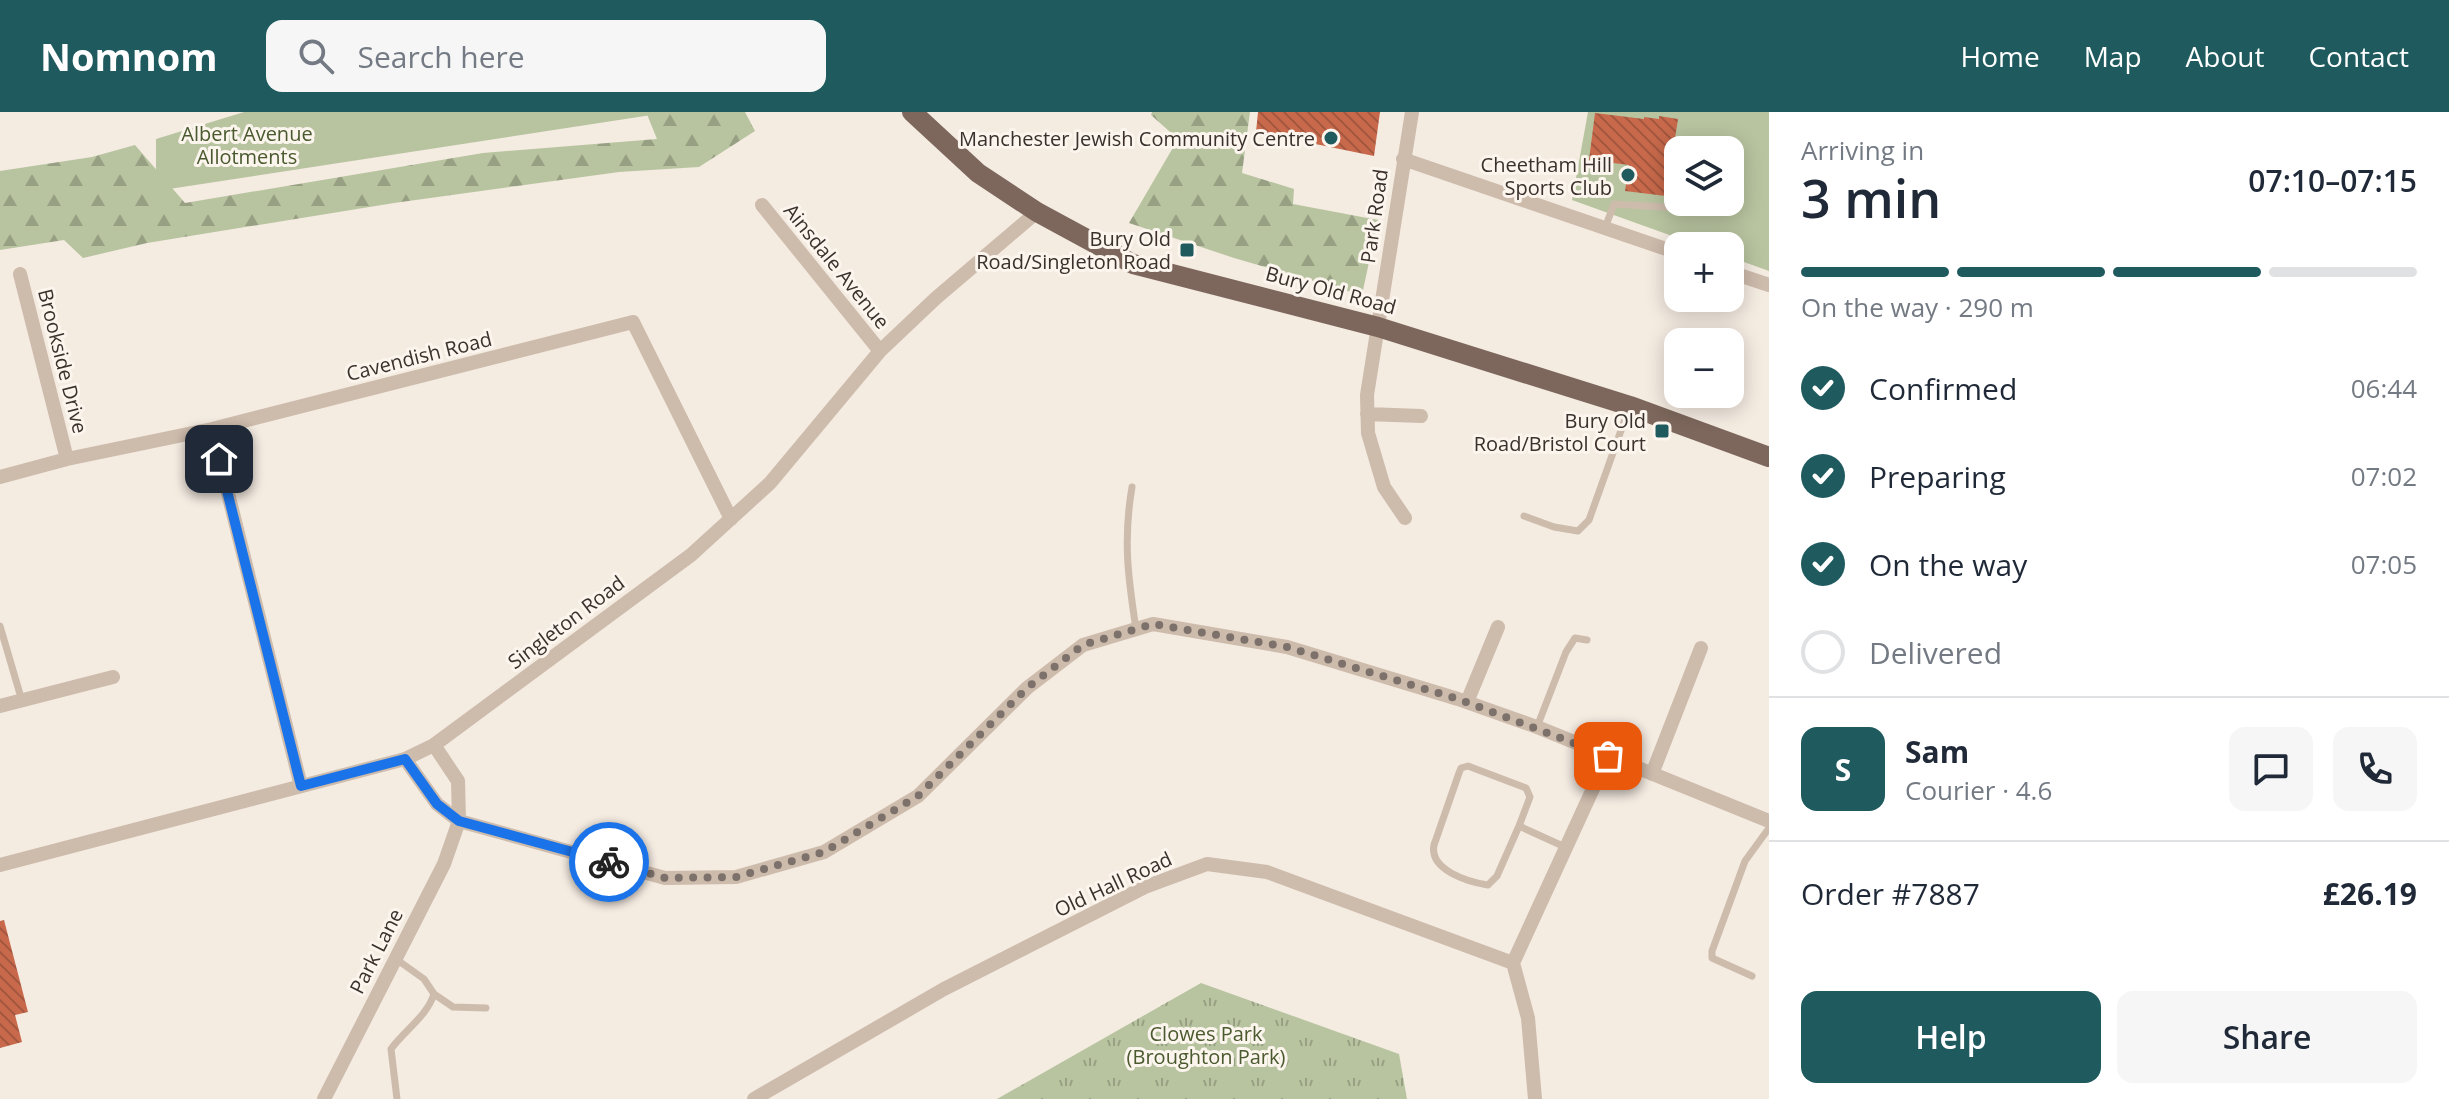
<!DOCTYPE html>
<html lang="en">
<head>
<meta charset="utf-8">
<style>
	:root { --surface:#fff; --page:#f6f6f7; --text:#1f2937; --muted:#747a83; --line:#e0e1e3; --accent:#1f5a5e }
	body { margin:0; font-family:"Open Sans",sans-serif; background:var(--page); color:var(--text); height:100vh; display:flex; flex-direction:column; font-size:30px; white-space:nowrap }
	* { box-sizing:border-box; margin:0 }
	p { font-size:26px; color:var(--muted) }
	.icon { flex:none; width:44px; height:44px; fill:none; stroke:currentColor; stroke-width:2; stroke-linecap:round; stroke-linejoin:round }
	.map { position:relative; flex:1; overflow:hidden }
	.drawer { display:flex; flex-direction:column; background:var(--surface); width:680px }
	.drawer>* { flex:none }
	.buttons { position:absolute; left:1664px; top:24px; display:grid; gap:16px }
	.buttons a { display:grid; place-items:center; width:80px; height:80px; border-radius:16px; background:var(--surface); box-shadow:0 4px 20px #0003; font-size:40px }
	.pin { position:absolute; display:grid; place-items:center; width:68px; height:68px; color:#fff; margin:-34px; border-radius:16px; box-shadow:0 4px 12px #0006 }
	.courier { position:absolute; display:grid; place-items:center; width:80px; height:80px; margin:-40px; border:6px solid #1a73e8; border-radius:50%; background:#fff; color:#222; box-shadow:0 2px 10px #0007 }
	.head em { font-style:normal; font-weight:600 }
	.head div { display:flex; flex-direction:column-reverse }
	.head { display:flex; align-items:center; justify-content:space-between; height:136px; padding:0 32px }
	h1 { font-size:52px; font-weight:600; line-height:60px }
	.bar { display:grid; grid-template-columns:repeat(4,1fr); gap:12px 8px; align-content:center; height:96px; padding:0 32px }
	.bar i { height:10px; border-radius:6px; background:var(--line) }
	.bar .active { background:var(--accent) }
	.bar p { grid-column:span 4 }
	.line { display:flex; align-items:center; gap:20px; padding:0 32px; border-top:2px solid var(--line) }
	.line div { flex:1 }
	.round { display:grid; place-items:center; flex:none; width:84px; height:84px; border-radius:16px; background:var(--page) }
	ol { padding:0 32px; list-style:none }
	li { display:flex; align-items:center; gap:24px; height:88px }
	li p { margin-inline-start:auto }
	li .icon { padding:8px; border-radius:50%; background:var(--accent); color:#fff; stroke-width:4 }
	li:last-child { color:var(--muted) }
	li i { width:44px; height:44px; border:4px solid var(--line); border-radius:50% }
	.cta { display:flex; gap:16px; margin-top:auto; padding:16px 32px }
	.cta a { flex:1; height:92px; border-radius:16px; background:var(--accent); color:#fff; font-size:32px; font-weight:600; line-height:92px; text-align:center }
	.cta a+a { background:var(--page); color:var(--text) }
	header { display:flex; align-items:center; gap:48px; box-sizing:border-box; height:112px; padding:0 40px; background:var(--accent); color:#fff }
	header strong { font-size:38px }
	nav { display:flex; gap:44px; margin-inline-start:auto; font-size:28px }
	.search { width:560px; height:72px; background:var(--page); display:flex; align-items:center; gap:20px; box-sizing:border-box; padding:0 28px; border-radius:16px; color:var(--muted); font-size:30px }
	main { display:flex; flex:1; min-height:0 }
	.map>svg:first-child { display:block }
	.grass { fill:url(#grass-tufts) }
	.forest { fill:url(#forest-firs) }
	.garden { fill:#b8c4a0; fill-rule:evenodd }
	.building { fill:url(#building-back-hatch) }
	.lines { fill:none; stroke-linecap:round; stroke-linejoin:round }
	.lane { stroke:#cdbbac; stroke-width:7 }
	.street { stroke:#cdbbac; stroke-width:14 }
	.primary { stroke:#7d675c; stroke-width:20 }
	.done { stroke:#7c716b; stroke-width:8; stroke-dasharray:0 14.4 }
	.route { stroke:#1a73e8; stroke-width:10 }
	.poi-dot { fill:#1f5a5e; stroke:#fbf5ee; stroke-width:3 }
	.labels { text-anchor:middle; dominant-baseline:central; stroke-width:6; stroke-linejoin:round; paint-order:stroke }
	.park-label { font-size:20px; fill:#4a5a2e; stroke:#fbf5ee }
	.poi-label { font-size:20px; fill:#3b302b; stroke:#fbf5ee; text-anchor:end }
	.street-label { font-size:20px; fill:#3b302b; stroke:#fbf5ee }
</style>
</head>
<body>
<header>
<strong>Nomnom</strong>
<div class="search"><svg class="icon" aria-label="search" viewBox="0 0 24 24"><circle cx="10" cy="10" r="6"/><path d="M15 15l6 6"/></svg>Search here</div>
<nav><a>Home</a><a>Map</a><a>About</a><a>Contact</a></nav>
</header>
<main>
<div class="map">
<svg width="1769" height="987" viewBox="0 0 1769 987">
	<defs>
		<pattern id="grass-tufts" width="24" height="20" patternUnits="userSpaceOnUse" patternTransform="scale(2)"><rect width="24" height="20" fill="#b8c4a0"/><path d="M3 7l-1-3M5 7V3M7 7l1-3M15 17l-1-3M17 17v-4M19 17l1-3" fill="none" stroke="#97a083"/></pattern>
		<pattern id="forest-firs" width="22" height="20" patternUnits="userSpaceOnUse" patternTransform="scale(2)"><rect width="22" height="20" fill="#b8c4a0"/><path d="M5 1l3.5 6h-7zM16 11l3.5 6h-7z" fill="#97a083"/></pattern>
		<pattern id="building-back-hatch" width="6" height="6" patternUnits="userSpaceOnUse" patternTransform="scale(2)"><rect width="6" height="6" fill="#c8694b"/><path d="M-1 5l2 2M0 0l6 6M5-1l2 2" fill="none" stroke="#a4573f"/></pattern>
	</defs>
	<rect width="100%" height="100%" fill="#f4ebe1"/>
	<path class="grass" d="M 1201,871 L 1399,942 L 1407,987 L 997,987 Z"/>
	<path class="forest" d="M 646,0 L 745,0 L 755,19 L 699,55 L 619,60 L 394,91 L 147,131 L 83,146 L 64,128 L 0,138 L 0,59 L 92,45 L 135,33 L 185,91 L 483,41 L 657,27 Z
		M 1152,0 L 1250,0 L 1242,61 L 1294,77 L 1293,92 L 1378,108 L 1362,183 L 1234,146 L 1129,111 L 1178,27 L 1151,3 Z"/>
	<path class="garden" d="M 244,0 L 671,0 L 156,79 L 156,27 Z
		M 1588,0 L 1769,0 L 1769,159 L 1730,145 L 1730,134 L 1700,134 L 1572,88 ZM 1678,38 L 1730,38 L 1730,90 L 1678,90 Z"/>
	<path class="building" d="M 1258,0 L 1380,0 L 1374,44 L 1256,20 Z
		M 1595,1 L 1644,7 L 1644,5 L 1659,7 L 1659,4 L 1678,7 L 1666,84 L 1625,79 L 1629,53 L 1589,48 Z
		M 4,808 L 28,900 L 15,903 L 22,930 L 0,936 L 0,809 Z"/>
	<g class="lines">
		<path class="lane" d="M 1605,116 L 1614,92 L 1678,96 L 1679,90
			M 1132,375 C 1123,428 1128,465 1136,517
			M 1524,404 L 1554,415 L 1578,419 L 1589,408 L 1629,296
			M 0,514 L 22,589
			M 1537,615 L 1566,540 L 1575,526 L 1587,528
			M 1519,714 L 1497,764 L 1488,773 C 1468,770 1429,758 1434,733 L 1459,661 L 1461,656 L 1468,654 L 1526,676 L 1530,685 L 1519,714 L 1565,735
			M 396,847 L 424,867 L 434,882 C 427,904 405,918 391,937 L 397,987
			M 1752,864 L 1712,846 L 1712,839 L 1745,749 L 1769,716
			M 434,882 L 453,895 L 486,896"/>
		<path class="street" d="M 1403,47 L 1678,141
			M 762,93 L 880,239
			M 1730,160 L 1769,173
			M 20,162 L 67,347
			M 1367,302 L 1421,304
			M 212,317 L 301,674
			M 0,365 L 67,347 L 212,317 L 633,210 L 731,407
			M 1405,406 L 1384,375 L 1368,321 L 1367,283 L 1412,0
			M 1467,590 L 1498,515
			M 0,594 L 113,565
			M 405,647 L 437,692 L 459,709 L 665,766 L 736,765 L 824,740 L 918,684 L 1027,576 L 1083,533 L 1153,512 L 1287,535 L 1458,587 L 1537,615 L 1769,709
			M 1652,662 L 1701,536
			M 0,753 L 405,647 L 434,633 L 691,443 L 770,371 L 880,239 L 936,186 L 1037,100
			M 324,987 L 444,752 L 459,709 L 458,669 L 434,633
			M 754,987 L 944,877 L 1145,775 L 1207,752 L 1267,760 L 1513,851
			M 1535,987 L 1528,906 L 1513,851 L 1608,644"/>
		<path class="primary" d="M 912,0 L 978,61 L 1037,100 L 1133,152 L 1378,215 L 1630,294 L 1769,345"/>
	</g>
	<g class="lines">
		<path class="done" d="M 609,750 L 665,766 L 736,765 L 824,740 L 918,684 L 1027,576 L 1083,533 L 1153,512 L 1287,535 L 1458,587 L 1608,644"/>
		<path class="route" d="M 219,347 L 301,674 L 405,647 L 437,692 L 459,709 L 609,750"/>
	</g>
	<g class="poi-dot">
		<circle cx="1331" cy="26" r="8"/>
		<circle cx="1628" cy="63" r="8"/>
		<rect x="1179" y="130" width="16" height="16" rx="4"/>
		<rect x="1654" y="311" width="16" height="16" rx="4"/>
	</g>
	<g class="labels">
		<g class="park-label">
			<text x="247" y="21">Albert Avenue<tspan x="247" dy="23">Allotments</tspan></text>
			<text x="1206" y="921">Clowes Park<tspan x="1206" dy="23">(Broughton Park)</tspan></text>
		</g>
		<g class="poi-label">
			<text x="1315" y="26">Manchester Jewish Community Centre</text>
			<text x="1612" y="52">Cheetham Hill<tspan x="1612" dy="23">Sports Club</tspan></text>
			<text x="1171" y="126">Bury Old<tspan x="1171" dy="23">Road/Singleton Road</tspan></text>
			<text x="1646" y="308">Bury Old<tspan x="1646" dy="23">Road/Bristol Court</tspan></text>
		</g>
		<g class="street-label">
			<text transform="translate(1374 104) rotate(-82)">Park Road</text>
			<text transform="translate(837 154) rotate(51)">Ainsdale Avenue</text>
			<text transform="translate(1331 178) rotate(15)">Bury Old Road</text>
			<text transform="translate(419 244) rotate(-14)">Cavendish Road</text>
			<text transform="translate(63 249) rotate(76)">Brookside Drive</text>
			<text transform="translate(566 510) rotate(-37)">Singleton Road</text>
			<text transform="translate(1113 772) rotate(-25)">Old Hall Road</text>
			<text transform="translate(376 839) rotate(-63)">Park Lane</text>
		</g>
	</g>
</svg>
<div class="buttons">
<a><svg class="icon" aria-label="layers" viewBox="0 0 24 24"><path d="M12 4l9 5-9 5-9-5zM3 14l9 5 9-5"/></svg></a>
<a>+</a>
<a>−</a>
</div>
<div class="pin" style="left:1608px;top:644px;background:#ea580c"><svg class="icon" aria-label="bag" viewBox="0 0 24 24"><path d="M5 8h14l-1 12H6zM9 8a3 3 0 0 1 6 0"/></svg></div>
<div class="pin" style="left:219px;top:347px;background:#1f2937"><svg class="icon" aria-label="home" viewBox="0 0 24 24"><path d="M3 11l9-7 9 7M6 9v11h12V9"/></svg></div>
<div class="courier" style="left:609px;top:750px"><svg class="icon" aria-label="bike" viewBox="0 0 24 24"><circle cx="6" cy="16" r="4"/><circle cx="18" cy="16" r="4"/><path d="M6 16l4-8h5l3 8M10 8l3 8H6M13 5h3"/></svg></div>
</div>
<section class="drawer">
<div class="head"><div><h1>3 min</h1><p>Arriving in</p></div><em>07:10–07:15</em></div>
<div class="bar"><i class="active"></i><i class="active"></i><i class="active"></i><i></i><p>On the way · 290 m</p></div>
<ol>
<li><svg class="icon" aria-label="check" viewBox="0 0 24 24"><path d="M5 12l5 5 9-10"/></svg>Confirmed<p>06:44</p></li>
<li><svg class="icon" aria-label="check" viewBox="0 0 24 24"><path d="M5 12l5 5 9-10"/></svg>Preparing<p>07:02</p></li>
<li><svg class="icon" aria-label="check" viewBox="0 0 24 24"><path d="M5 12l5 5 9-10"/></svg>On the way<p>07:05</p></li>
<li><i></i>Delivered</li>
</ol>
<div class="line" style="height:144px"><b class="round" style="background:var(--accent);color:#fff">S</b><div><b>Sam</b><p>Courier · 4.6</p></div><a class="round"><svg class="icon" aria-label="chat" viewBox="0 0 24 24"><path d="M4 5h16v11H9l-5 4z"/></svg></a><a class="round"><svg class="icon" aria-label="phone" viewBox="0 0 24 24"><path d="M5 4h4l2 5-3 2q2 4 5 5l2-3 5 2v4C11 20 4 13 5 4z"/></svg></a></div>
<div class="line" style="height:104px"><div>Order #7887</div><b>£26.19</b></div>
<div class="cta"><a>Help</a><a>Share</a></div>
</section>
</main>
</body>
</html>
